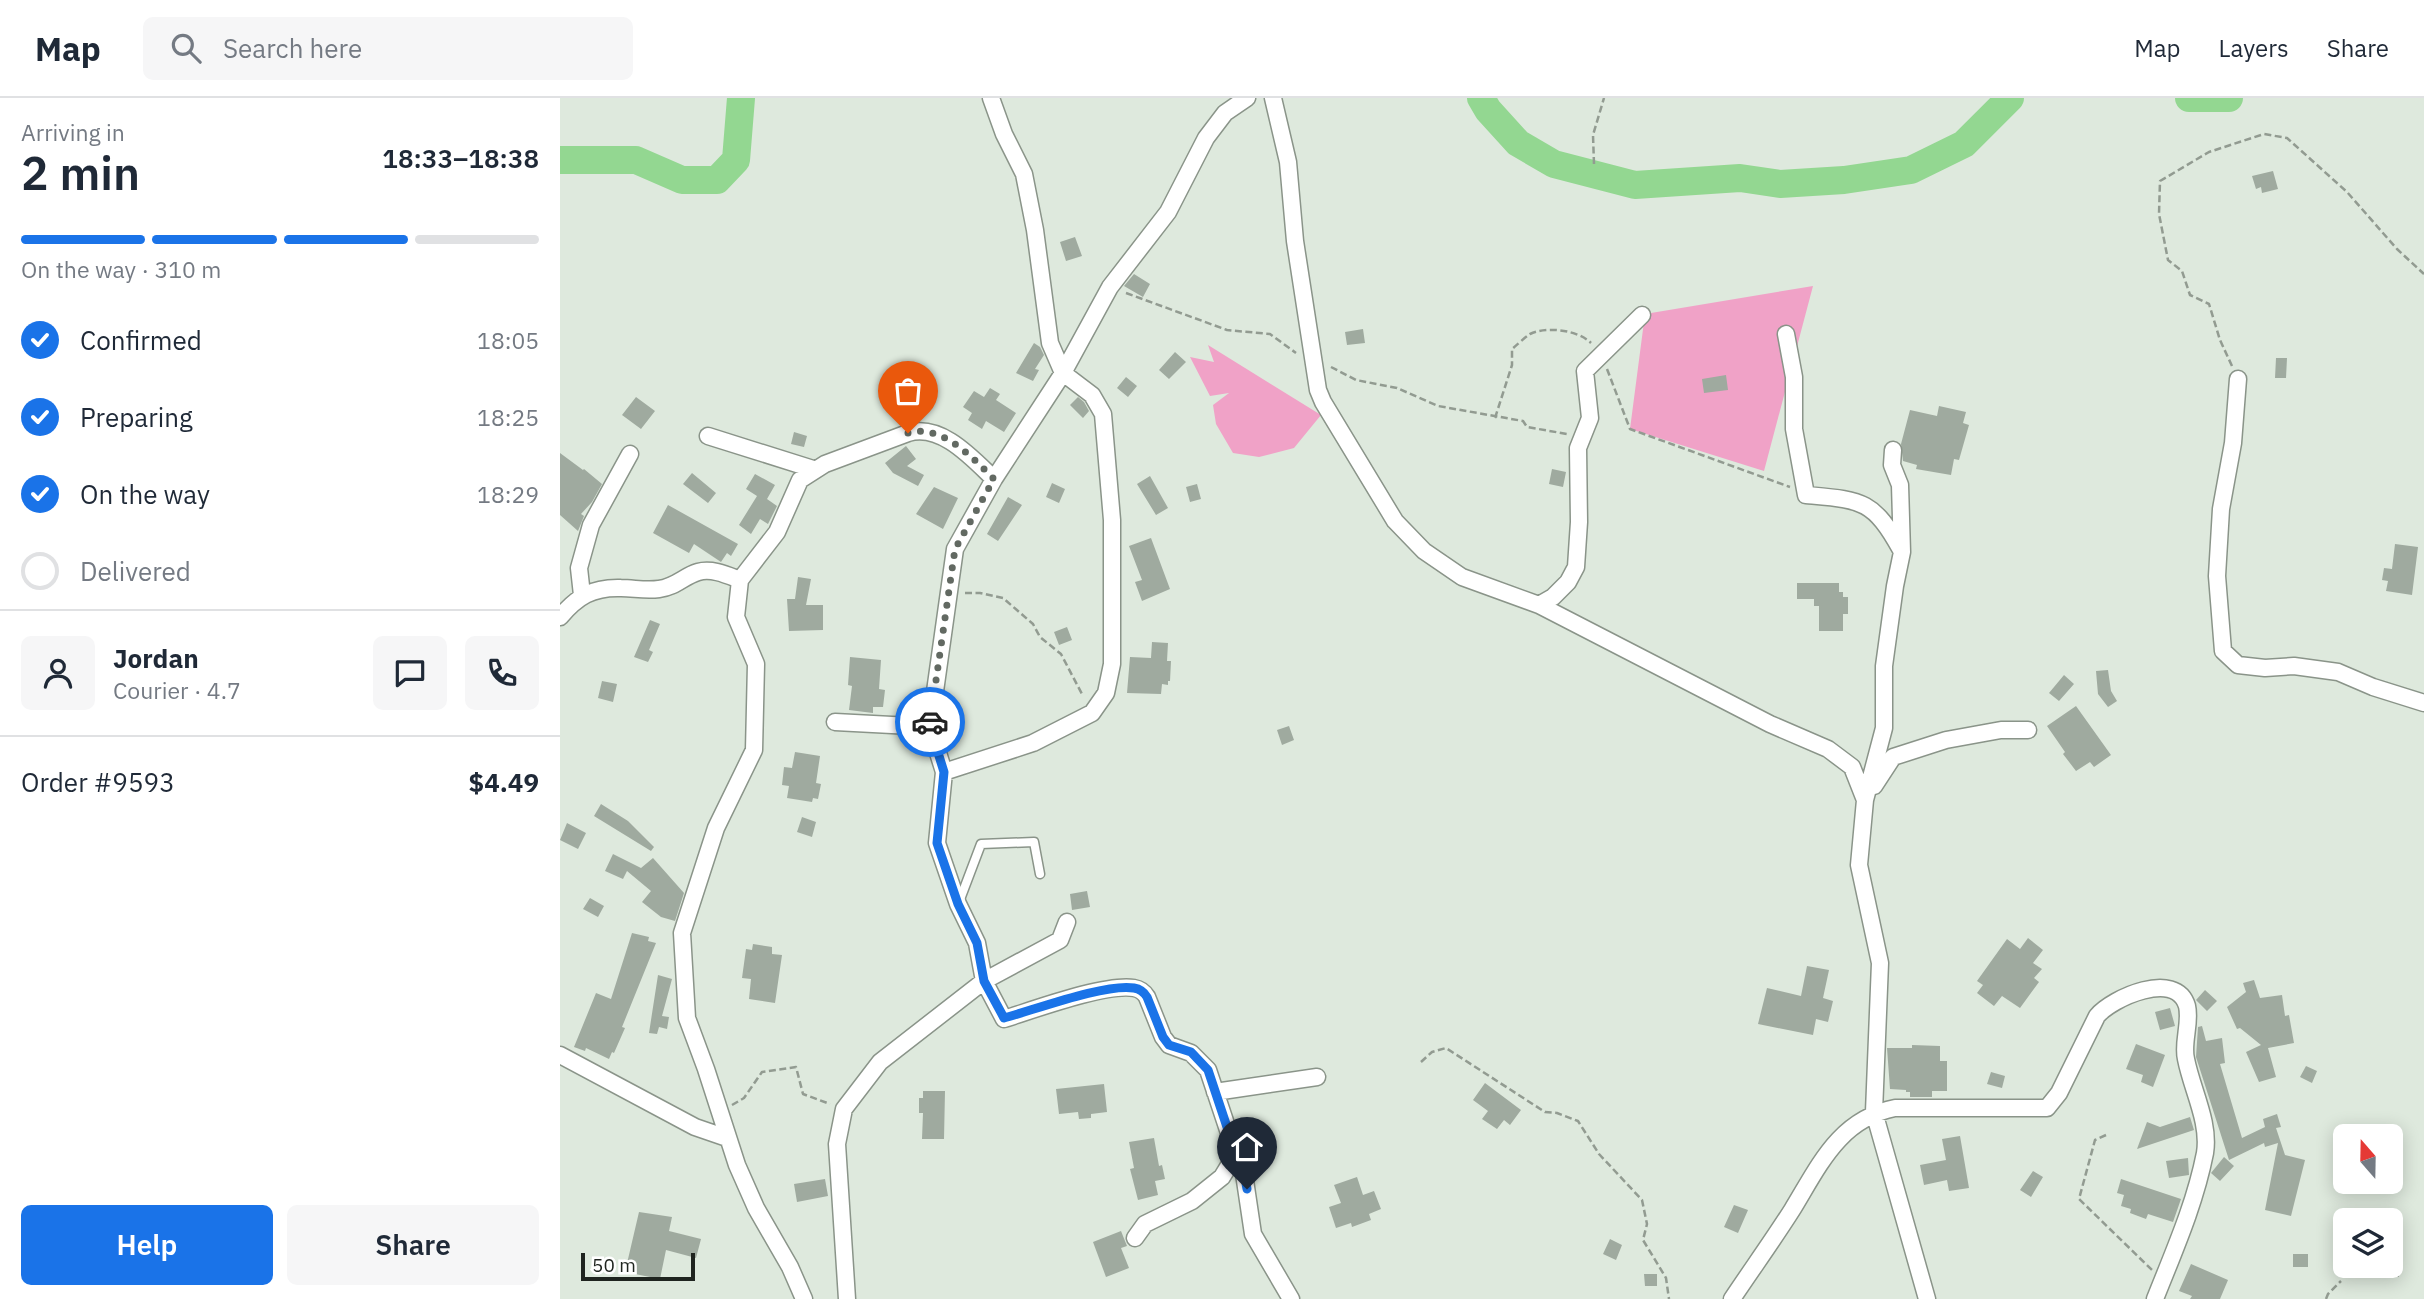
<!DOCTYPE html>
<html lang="en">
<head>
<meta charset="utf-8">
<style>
	:root { --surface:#fff; --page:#f6f6f7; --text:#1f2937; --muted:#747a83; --line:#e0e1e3; --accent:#1a73e8 }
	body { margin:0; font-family:"IBM Plex Sans",sans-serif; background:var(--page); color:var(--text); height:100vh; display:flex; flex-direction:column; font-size:26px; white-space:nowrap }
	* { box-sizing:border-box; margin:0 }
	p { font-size:23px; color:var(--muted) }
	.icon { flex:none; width:38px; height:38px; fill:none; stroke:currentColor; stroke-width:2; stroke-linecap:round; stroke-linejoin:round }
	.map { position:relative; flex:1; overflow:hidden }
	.panel { display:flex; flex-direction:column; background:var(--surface); width:560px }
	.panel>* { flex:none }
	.needle { width:46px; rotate:340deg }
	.controls { position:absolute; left:1773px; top:1026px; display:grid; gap:14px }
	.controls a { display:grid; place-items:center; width:70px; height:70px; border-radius:10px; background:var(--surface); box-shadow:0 4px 18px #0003; font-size:35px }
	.scale { position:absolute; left:21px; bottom:18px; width:114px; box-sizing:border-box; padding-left:7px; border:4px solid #1f241f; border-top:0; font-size:19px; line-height:24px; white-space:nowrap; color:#1f241f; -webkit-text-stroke:5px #fff; paint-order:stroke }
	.pin { position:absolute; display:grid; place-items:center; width:60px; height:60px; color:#fff; margin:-72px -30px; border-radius:50% 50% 50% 0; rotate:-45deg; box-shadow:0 0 7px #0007 }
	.pin .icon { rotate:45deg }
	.courier { position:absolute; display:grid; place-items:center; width:70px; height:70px; margin:-35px; border:5px solid #1a73e8; border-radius:50%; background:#fff; color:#222; box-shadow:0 2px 9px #0007 }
	.headline em { font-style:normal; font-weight:600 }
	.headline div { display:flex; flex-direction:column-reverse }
	.headline { display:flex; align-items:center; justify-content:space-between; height:119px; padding:0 21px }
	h1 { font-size:46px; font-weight:600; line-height:52px }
	.bar { display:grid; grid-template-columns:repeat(4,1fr); gap:10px 7px; align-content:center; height:84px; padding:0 21px }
	.bar i { height:9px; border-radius:5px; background:var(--line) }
	.bar .on { background:var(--accent) }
	.bar p { grid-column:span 4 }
	.line { display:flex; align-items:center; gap:18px; padding:0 21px; border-top:2px solid var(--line) }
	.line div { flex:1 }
	.round { display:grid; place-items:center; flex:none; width:74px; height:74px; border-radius:10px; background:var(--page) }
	ol { padding:0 21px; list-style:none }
	li { display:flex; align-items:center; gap:21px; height:77px }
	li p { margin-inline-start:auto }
	li .icon { padding:7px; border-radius:50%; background:var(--accent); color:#fff; stroke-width:4 }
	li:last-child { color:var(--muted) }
	li i { width:38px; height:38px; border:4px solid var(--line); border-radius:50% }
	.action { display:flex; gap:14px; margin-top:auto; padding:14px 21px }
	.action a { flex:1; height:80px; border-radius:10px; background:var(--accent); color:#fff; font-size:28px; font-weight:600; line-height:80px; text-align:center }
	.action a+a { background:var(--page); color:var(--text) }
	header { display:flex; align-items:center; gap:42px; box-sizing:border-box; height:98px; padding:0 35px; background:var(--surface); border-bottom:2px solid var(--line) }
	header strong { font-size:33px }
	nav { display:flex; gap:38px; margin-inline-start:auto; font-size:24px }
	.search { width:490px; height:63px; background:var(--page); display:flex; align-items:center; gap:18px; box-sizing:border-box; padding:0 24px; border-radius:10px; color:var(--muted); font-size:26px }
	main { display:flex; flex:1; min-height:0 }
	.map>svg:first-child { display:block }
	.green { fill:#f0a2c7 }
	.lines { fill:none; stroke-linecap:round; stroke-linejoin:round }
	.river { stroke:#93d791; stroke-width:28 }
	.building { fill:#9faa9f }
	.service-casing { stroke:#8a9489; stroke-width:11 }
	.minor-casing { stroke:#8a9489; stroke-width:19 }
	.path { stroke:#929b91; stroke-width:2.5; stroke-dasharray:7 3.5; stroke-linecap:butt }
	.service { stroke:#fff; stroke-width:8 }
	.minor { stroke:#fff; stroke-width:16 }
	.done { stroke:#626962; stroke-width:7; stroke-dasharray:0 12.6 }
	.route { stroke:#1a73e8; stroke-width:9 }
</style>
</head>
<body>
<header>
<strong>Map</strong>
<div class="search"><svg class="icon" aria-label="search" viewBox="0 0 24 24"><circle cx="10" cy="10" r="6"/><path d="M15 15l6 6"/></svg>Search here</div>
<nav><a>Map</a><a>Layers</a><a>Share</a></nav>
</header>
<main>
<section class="panel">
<div class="headline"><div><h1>2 min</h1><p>Arriving in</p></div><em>18:33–18:38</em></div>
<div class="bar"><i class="on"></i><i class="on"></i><i class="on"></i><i></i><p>On the way · 310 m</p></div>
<ol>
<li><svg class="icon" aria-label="check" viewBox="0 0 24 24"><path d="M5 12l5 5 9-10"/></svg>Confirmed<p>18:05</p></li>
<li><svg class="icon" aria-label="check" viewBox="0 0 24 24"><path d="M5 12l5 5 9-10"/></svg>Preparing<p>18:25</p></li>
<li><svg class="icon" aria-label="check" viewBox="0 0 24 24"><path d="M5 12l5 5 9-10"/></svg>On the way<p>18:29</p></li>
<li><i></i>Delivered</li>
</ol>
<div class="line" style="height:126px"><a class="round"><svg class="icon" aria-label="person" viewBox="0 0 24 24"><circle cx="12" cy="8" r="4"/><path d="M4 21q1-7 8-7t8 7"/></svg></a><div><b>Jordan</b><p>Courier · 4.7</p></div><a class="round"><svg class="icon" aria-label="chat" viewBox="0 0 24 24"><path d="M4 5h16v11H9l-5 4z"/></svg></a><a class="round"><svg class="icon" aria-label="phone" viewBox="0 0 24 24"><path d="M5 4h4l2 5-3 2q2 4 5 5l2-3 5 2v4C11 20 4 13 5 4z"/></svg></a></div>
<div class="line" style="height:91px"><div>Order #9593</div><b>$4.49</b></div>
<div class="action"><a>Help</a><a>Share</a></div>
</section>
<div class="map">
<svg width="1864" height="1201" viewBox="0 0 1864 1201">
	<rect width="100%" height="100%" fill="#dee9dd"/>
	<path class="green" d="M 1253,188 L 1204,373 L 1070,331 L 1085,216 Z
		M 648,247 L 761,317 L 734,350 L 699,359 L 673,355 L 656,326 L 653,307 L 669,295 L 650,298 L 630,259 L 654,264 Z"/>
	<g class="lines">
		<path class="river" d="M 921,0 L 928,12 L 958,45 L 994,66 L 1075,87 L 1180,80 L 1220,86 L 1284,82 L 1351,72 L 1404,46 L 1450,0
			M 1629,0 L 1669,0
			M 0,62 L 76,62 L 122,82 L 157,82 L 176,62 L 181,0"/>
	</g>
	<path class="building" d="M 1713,73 L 1718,91 L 1702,95 L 1701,89 L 1696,91 L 1692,78 Z
		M 515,139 L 522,158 L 506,163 L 500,144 Z
		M 574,176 L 590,186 L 583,199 L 564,188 Z
		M 803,231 L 805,245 L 787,247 L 785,234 Z
		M 474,245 L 480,249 L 484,257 L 475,271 L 479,272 L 473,283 L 456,275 Z
		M 615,254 L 626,264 L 609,281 L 599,272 Z
		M 1716,260 L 1727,260 L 1726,280 L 1715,280 Z
		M 1166,277 L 1168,292 L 1144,295 L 1142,281 Z
		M 566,279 L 577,288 L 568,299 L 557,290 Z
		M 430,290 L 440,296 L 436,302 L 456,315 L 444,334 L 426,323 L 422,331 L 408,322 L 412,315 L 403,309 L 414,293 L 424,299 Z
		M 76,299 L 95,313 L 81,331 L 62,317 Z
		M 518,299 L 524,304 L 529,313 L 523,320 L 510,307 Z
		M 1379,308 L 1406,314 L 1403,325 L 1409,327 L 1399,362 L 1394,361 L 1391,377 L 1356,371 L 1357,367 L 1343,363 L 1341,346 L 1350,312 L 1377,318 Z
		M 234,334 L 247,338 L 244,349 L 231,346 Z
		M 346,348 L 356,361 L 347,368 L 364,377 L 358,388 L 333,375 L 325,365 Z
		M 0,355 L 23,372 L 24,371 L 42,386 L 32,404 L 21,416 L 24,418 L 18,433 L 0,417 Z
		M 992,371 L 1006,374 L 1003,389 L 989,386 Z
		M 132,375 L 156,395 L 148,405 L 123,386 Z
		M 195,376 L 215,387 L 207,401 L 217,408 L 208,426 L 200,421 L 191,436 L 179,427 L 197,398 L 186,391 Z
		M 590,378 L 608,410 L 596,417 L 577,386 Z
		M 492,385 L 505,391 L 499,405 L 486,399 Z
		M 637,386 L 641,401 L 630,404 L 626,389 Z
		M 374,389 L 398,400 L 383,431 L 356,416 Z
		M 448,399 L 462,407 L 438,443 L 427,436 Z
		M 108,407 L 178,446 L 171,458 L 167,455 L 161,464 L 134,446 L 129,455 L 93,435 Z
		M 591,440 L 610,491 L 582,503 L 575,484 L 582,482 L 569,448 Z
		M 1835,446 L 1858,449 L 1852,497 L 1826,493 L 1828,483 L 1822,482 L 1824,470 L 1832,471 Z
		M 238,479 L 251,481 L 246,507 L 263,507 L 263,532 L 229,533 L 227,501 L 235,501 Z
		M 1237,485 L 1279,485 L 1279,494 L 1283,494 L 1283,499 L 1288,499 L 1288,516 L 1283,516 L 1283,533 L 1259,533 L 1259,508 L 1254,508 L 1254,501 L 1237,501 Z
		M 90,522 L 100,526 L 89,552 L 93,554 L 88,564 L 74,559 Z
		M 507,529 L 512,542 L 499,547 L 494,534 Z
		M 592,544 L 608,545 L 607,563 L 611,563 L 610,583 L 608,583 L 608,587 L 602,586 L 601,596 L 567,595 L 570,559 L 591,560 Z
		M 290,559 L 321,562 L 319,591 L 325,592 L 323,609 L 313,609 L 313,615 L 289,612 L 292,588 L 288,587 Z
		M 1548,572 L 1551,593 L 1557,603 L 1548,609 L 1538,596 L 1536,573 Z
		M 1504,577 L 1514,586 L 1499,603 L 1489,595 Z
		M 42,583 L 57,586 L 53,604 L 38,600 Z
		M 1516,608 L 1551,657 L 1534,669 L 1530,664 L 1516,673 L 1503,656 L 1505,654 L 1487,628 Z
		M 729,628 L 734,642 L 722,647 L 717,632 Z
		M 235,654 L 260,658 L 256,685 L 261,686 L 258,701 L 253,700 L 252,704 L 227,700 L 229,688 L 222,687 L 224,669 L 232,670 Z
		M 41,706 L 68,723 L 94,749 L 91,753 L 34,718 Z
		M 242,719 L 256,724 L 252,739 L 237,734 Z
		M 7,725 L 26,735 L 18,751 L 0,742 Z
		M 53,756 L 81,770 L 93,760 L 124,795 L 115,823 L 101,819 L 82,804 L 91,793 L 67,773 L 63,781 L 45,773 Z
		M 527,793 L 530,809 L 512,812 L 510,796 Z
		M 30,800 L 44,808 L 38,819 L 23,811 Z
		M 72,835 L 89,839 L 88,843 L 96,845 L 62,929 L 65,930 L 54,955 L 52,954 L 49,961 L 26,950 L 25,953 L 14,949 L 36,895 L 51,901 Z
		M 1468,840 L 1483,852 L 1473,865 L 1482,871 L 1474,880 L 1479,884 L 1460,910 L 1442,898 L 1434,908 L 1417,895 L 1423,887 L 1417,883 L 1447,841 L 1460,851 Z
		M 193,846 L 212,849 L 212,856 L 222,857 L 215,905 L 189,901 L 191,881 L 182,880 L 186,851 L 192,852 Z
		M 1247,868 L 1269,872 L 1263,900 L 1273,903 L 1268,924 L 1256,921 L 1253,937 L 1198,926 L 1207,890 L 1241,898 Z
		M 98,877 L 112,881 L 102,918 L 109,919 L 107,931 L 99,929 L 97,936 L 89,935 Z
		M 1694,882 L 1700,900 L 1722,897 L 1725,918 L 1729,917 L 1734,945 L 1708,950 L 1716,979 L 1699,984 L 1686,954 L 1701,947 L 1680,930 L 1677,931 L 1667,909 L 1686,894 L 1683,885 Z
		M 1645,892 L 1657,903 L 1647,913 L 1636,902 Z
		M 1610,910 L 1615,928 L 1600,932 L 1595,914 Z
		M 1642,928 L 1646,943 L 1662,940 L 1665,965 L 1660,966 L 1682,1040 L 1705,1029 L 1703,1021 L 1717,1016 L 1721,1029 L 1716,1030 L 1725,1057 L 1745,1062 L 1731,1118 L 1705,1112 L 1718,1045 L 1705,1049 L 1704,1045 L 1669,1062 L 1636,959 L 1638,929 Z
		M 1576,946 L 1605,957 L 1593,989 L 1581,984 L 1583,977 L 1566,971 Z
		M 1352,947 L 1380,948 L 1380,963 L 1387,963 L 1387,993 L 1372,993 L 1372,999 L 1350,999 L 1350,994 L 1346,994 L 1346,992 L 1330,991 L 1327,950 L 1352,950 Z
		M 1746,968 L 1757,973 L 1752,985 L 1740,979 Z
		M 1431,974 L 1445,978 L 1442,990 L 1427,986 Z
		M 925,985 L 961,1012 L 950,1027 L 944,1022 L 937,1031 L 922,1021 L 928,1013 L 913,1002 Z
		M 544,986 L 547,1014 L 531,1016 L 531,1020 L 519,1021 L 518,1014 L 499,1016 L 496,991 Z
		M 363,993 L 385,993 L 384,1041 L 362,1041 L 363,1015 L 359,1015 L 359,1000 L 363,1000 Z
		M 1630,1019 L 1634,1032 L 1577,1051 L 1587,1024 L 1600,1029 Z
		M 1400,1038 L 1409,1090 L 1389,1093 L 1387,1082 L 1364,1087 L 1360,1067 L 1386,1062 L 1382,1041 Z
		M 594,1040 L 599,1068 L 602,1067 L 605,1081 L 595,1083 L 598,1097 L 578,1102 L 570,1071 L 574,1070 L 569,1044 Z
		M 1664,1059 L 1674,1068 L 1660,1083 L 1651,1075 Z
		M 1628,1060 L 1629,1077 L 1609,1080 L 1606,1063 Z
		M 1473,1073 L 1483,1079 L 1471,1099 L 1460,1092 Z
		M 797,1079 L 803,1097 L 814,1093 L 821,1111 L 809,1116 L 811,1122 L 792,1129 L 791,1125 L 776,1130 L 769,1109 L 781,1105 L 774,1087 Z
		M 265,1081 L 268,1098 L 237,1104 L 234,1086 Z
		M 1561,1081 L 1621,1101 L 1613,1124 L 1588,1116 L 1586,1121 L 1570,1115 L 1571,1111 L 1561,1108 L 1564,1097 L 1557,1095 Z
		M 1174,1107 L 1188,1112 L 1178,1135 L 1164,1129 Z
		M 79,1114 L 112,1119 L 109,1133 L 141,1141 L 136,1160 L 106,1152 L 100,1181 L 65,1174 Z
		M 561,1133 L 567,1148 L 561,1150 L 569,1170 L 546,1179 L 533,1144 Z
		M 1050,1141 L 1062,1147 L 1056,1162 L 1043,1156 Z
		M 1733,1156 L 1748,1156 L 1748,1169 L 1733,1169 Z
		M 1631,1166 L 1668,1182 L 1660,1201 L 1630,1201 L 1632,1198 L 1619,1193 Z
		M 1817,1167 L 1839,1167 L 1839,1179 L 1817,1179 Z
		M 1084,1176 L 1097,1176 L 1097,1188 L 1085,1188 Z"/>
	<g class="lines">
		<g class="service-casing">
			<path id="service" d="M 399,804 L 421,746 L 474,744 L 480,776"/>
		</g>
		<g class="minor-casing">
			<path id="minor" d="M 713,0 L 728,64 L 735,143 L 758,292 L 763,304 L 835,423 L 864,453 L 902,479 L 979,507 L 1210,626 L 1268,651 L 1292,669 L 1305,702
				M 1226,236 L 1234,279 L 1234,331 L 1246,397 C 1301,402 1313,401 1341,452
				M 1678,281 L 1673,345 L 1661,411 L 1657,478 L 1663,553 L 1678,567 L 1705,570 L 1734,568 L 1778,574 L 1813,589 L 1864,605
				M 148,338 L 253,371
				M 1333,352 L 1332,367 L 1340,387 L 1342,454 L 1335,488 L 1324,568 L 1324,630 L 1305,702 L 1299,767 L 1320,865 L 1314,1014 L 1367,1201
				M 22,497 L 19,470 L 31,427 L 70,356
				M 979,507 L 993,499 L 1008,484 L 1016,469 L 1019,424 L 1018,350 L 1030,320 L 1025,273 L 1082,217
				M 0,519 C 17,499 32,489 61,490 C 74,490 85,493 99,491 C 116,489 124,478 138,474 C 152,470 167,477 180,482
				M 275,624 L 370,629
				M 384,674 L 473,645 L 532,615 L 546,595 L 552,566 L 552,422 L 543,316 L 532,297 L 503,275 L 490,245 L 475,132 L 464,76 L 444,36 L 431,0
				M 1314,688 L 1333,659 L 1386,642 L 1441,632 L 1468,632
				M 0,957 L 135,1029 L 167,1040
				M 655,994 L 757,979
				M 676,1056 L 683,1069 L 693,1136 L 731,1201
				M 575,1140 L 585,1126 L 632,1103 L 662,1079 L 676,1056 L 648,972 L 631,955 L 609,947 L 603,939 L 587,899 C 584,894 580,891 574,890 C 546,885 473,912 444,921 L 424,883 L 417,845 L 398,806 L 377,745 L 384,674 L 370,629 L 395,451 L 434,381 L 503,275 L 550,189 L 608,114 L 646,40 L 665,15 L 687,0
				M 244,1201 L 230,1169 L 196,1110 L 177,1067 L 146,971 L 127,920 L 122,835 L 156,730 L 194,652 L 196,566 L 176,519 L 180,482 L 217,434 L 240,382 L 265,366 L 348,335 C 381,325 412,360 434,381
				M 287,1201 L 277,1046 L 284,1011 L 320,964 L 424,883 L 500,842 L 507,824
				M 1172,1201 C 1192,1171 1213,1142 1232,1112 C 1259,1068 1279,1021 1335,1010 L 1487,1010 L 1499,995 L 1537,918 C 1552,900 1616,871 1627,908 C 1631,925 1622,945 1626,961 C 1632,992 1650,1024 1645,1055 C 1635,1106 1614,1153 1595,1201"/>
		</g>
		<path class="path" d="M 1034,66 L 1033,37 L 1044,0
			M 566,195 L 667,232 L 710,236 L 736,255
			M 1672,268 L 1660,242 L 1649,206 L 1630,197 L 1622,173 L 1608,162 L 1599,116 L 1600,83 L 1649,54 L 1704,36 L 1727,40 L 1787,94 L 1837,151 L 1864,176
			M 771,269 L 796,282 L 837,290 L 878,308 L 963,323 L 967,329 L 1007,336
			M 1047,271 L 1070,331 L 1230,389
			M 935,320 L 952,267 L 952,251 C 957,247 964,240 970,236 C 987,228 1018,232 1031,245
			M 405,495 L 420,495 L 443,500 L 473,526 L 480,539 L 501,556 L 523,598
			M 861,964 L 872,954 L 886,950 L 985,1014 L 997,1015 L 1018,1023 L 1039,1056 L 1082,1102 L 1087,1126 L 1083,1142 L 1106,1180 L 1109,1201
			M 172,1007 L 184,1000 L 202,974 L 236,969 L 243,996 L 270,1006
			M 1546,1037 L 1535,1042 L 1519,1101 L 1592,1172
			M 1766,1201 L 1768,1196 L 1781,1183"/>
		<use href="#service" class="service"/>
		<use href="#minor" class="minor"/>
	</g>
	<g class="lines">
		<path class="done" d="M 348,335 C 381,325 413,360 434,381 L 395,451 L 370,624"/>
		<path class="route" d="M 370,624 L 370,629 L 384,674 L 377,745 L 398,806 L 417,845 L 424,883 L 444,920 C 474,912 546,885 574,890 C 580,891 584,894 587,899 L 603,939 L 609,947 L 631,954 L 648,972 L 676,1056 L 683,1069 L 687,1091"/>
	</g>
</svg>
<div class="controls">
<a><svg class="needle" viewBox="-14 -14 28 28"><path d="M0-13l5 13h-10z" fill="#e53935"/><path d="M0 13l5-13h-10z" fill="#747a83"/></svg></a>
<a><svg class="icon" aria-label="layers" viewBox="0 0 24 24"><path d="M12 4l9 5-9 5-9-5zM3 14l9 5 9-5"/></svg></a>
</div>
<div class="scale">50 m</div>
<div class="pin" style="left:348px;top:335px;background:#ea580c"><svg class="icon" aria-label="bag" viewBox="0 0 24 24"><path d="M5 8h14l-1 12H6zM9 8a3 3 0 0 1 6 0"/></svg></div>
<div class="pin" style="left:687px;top:1091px;background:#1f2937"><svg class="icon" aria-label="home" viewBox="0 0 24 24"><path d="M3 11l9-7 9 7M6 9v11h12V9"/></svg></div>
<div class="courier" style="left:370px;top:624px"><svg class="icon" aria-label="car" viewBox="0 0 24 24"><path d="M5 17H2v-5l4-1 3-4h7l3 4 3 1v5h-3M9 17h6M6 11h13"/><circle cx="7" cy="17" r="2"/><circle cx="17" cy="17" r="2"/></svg></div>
</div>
</main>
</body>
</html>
